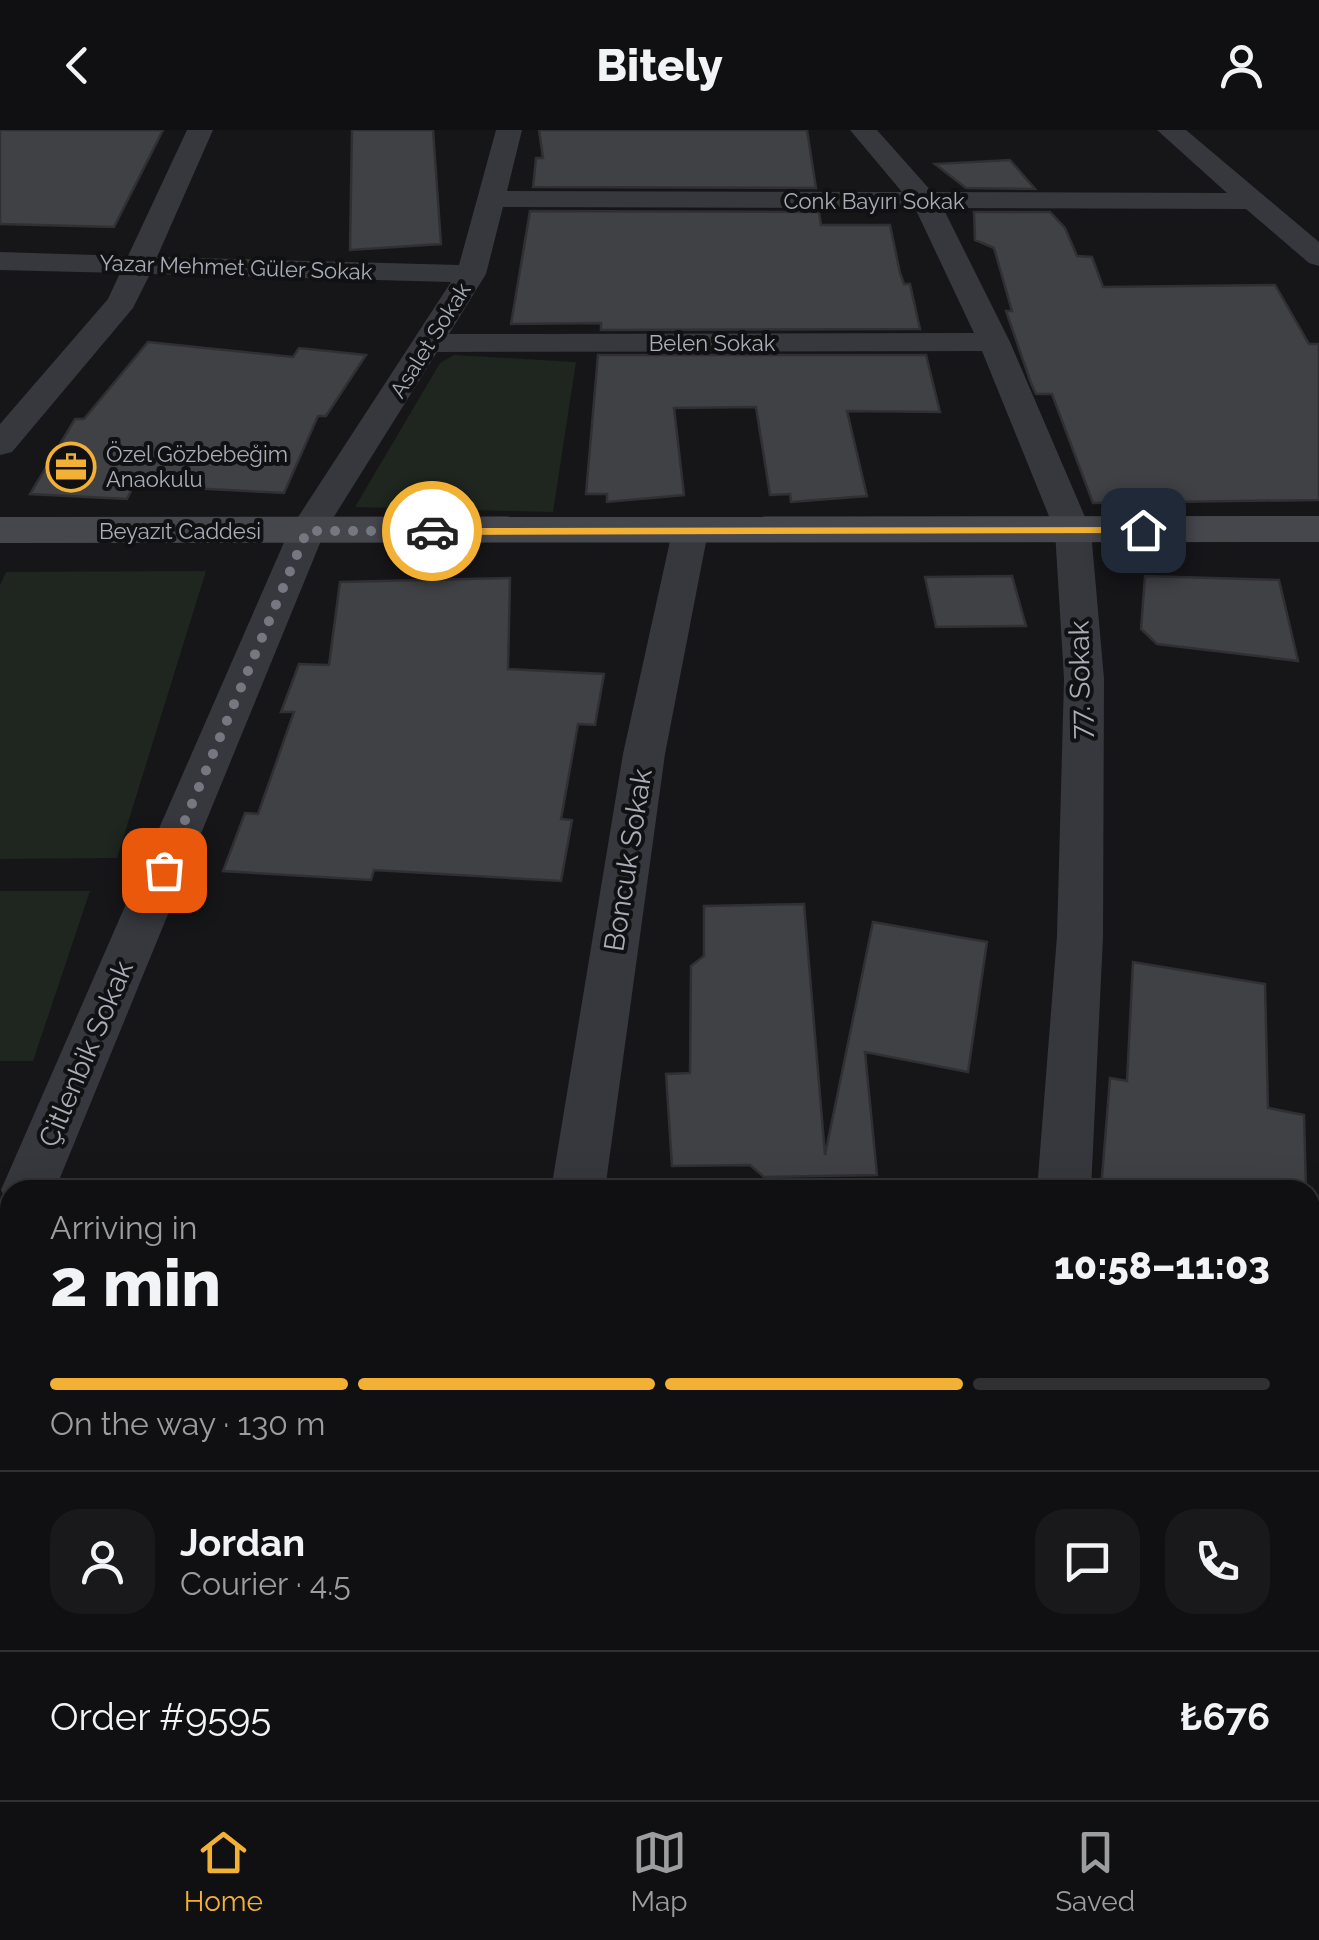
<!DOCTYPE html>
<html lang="en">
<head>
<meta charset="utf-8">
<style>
	:root { --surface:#101012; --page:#19191b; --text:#f1f3f6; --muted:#9c9d9f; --line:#303032; --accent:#f2b134 }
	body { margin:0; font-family:Raleway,sans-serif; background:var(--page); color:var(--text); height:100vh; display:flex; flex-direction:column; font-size:38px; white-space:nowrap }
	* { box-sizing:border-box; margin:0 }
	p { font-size:32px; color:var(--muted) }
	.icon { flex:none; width:55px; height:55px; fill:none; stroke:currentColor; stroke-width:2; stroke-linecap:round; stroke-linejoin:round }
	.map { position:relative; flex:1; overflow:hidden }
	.drawer { position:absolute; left:0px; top:1050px; width:1320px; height:620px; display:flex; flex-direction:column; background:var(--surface); border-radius:30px 30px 0 0; box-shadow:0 10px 40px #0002,0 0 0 2px var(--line) }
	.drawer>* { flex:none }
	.pin { position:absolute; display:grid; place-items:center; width:85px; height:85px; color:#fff; margin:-42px; border-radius:20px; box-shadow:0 5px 15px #0006 }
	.courier { position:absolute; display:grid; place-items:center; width:100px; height:100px; margin:-50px; border:8px solid #f2b134; border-radius:50%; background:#fff; color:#222; box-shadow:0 2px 12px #0007 }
	.head em { font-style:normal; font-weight:800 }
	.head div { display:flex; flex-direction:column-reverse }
	.head { display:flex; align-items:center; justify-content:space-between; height:170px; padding:0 50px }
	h1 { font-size:65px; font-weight:800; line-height:75px }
	.bar { display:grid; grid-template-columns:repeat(4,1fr); gap:15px 10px; align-content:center; height:120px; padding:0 50px }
	.bar i { height:12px; border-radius:8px; background:var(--line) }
	.bar .on { background:var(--accent) }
	.bar p { grid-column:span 4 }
	.line { display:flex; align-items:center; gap:25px; padding:0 50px; border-top:2px solid var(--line) }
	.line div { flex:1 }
	.round { display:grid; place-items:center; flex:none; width:105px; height:105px; border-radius:30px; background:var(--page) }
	header { display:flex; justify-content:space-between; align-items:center; height:130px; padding:0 50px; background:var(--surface); font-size:45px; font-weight:800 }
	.menu { display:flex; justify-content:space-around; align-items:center; height:140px; border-top:2px solid var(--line); background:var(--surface); font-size:28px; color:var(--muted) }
	.menu a { display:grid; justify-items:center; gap:5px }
	.menu .on { color:var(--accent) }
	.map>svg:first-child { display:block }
	.green { fill:#1e261f }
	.building { fill:#404145; stroke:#303034; stroke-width:2.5 }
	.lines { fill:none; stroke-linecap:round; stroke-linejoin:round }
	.street { fill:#37383d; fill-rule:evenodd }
	.secondary { fill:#45474d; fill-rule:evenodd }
	.route { fill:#f2b134 }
	.done { stroke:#757880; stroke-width:10; stroke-dasharray:0 18 }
	.labels { text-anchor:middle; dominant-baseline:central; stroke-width:8; stroke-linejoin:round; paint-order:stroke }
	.far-street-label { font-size:22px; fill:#a8adb8; stroke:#111113 }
	.far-poi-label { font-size:22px; fill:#a8adb8; stroke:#111113; text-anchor:start }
	.street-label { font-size:28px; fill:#a8adb8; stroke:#111113 }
</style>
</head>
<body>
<header><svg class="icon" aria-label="back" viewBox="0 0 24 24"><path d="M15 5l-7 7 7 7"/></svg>Bitely<svg class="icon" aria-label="person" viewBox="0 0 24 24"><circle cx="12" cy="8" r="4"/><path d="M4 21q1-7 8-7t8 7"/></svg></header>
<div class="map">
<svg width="1319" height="1670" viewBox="0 0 1319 1670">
	<rect width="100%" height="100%" fill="#161618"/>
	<path class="green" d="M 454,225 L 576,232 L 553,382 L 355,377 L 440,233 Z
		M 206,441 L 117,728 L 0,729 L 0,455 L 6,442 Z
		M 0,761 L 90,761 L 33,931 L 0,931 Z"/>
	<path class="building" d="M 0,0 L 163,0 L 114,97 L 0,94 Z
		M 352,0 L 433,0 L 441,114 L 350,120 Z
		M 539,0 L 807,0 L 816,58 L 533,57 L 536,28 L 543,28 Z
		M 1010,30 L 1035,59 L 966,58 L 935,34 Z
		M 530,81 L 819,82 L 821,95 L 890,95 L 900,143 L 904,154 L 910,154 L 920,199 L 601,200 L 601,193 L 511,194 Z
		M 974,82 L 1050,82 L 1065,98 L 1077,126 L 1092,127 L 1103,157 L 1275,155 L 1309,214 L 1319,214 L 1319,370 L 1093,373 L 1052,264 L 1036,264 L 1031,253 L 1006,181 L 1012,181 L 994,118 L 975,110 Z
		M 148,212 L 293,227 L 299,218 L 366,225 L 326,286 L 318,286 L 284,363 L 134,355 L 127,369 L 30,364 L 75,289 L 84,289 Z
		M 598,225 L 926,225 L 940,282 L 847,281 L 867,366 L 791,372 L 790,364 L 770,365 L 756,277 L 674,278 L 684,365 L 607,372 L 607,364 L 586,364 Z
		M 1012,446 L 1026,496 L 936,497 L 925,447 Z
		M 1145,446 L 1279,450 L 1298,531 L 1157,514 L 1141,499 Z
		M 510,448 L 508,539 L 604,544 L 595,595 L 578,594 L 561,689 L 572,690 L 561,751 L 374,740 L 371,750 L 223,741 L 245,683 L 258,684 L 294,582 L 281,582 L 299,534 L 329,535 L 340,452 Z
		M 804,774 L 825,1025 L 873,792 L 987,812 L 968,942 L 865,922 L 877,1045 L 764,1047 L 750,1035 L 672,1036 L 666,944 L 690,943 L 691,836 L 704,826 L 704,776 Z
		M 1133,832 L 1265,854 L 1268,978 L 1304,985 L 1306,1060 L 1101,1060 L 1110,948 L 1127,951 Z"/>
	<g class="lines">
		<path class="street" d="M 187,0 L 213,0 L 157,127 L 459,135 L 496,0 L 522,0 L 507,61 L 902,62 L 850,0 L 877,0 L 932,62 L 1227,63 L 1157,0 L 1186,0 L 1319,112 L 1319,136 L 1309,133 L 1246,79 L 943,78 L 1010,212 L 1091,401 L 1104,549 L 1103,806 L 1091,1060 L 1037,1060 L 1057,806 L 1064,549 L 1055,401 L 982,221 L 437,222 L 325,401 L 55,1060 L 10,1060 L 9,1076 L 1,1060 L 289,401 L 451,152 L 150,144 L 133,178 L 12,322 L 0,325 L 0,294 L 108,169 L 120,143 L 0,140 L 0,122 L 128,126 ZM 503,77 L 915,78 L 974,203 L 449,204 L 486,144 Z
			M 690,391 L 703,394 L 708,402 L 665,624 L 605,1060 L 551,1060 L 623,624 L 672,402 L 677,394 Z
			M 10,1078 L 10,1145 L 0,1149 L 0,1081 Z
			M 1310,1135 L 1319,1135 L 1319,1185 L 1310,1185 Z
			M 475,1660 L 543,1660 L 543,1670 L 473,1670 Z
			M 1074,1660 L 1142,1660 L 1144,1670 L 1074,1670 Z"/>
		<path class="secondary" d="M 1319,386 L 1319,412 L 0,413 L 0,387 Z"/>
	</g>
	<path class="route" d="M 1143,397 L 1148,403 L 432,405 L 426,401 L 432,398 Z"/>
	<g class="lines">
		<path class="done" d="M 164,740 L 307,401 L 432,401"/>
	</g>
	<defs>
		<g id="office-ring" transform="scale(2.5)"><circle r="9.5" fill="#111113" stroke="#f2b134" stroke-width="1.5"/><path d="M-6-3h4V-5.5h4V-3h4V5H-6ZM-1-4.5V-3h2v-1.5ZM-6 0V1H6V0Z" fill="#f2b134"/></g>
	</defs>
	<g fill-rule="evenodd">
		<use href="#office-ring" x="71" y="337"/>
	</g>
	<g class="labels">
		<g class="far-street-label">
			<text x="874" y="71">Conk Bayırı Sokak</text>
			<text transform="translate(236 137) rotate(2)">Yazar Mehmet Güler Sokak</text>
			<text transform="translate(430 210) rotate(-58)">Asalet Sokak</text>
			<text x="712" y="213">Belen Sokak</text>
			<text x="180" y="401">Beyazıt Caddesi</text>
		</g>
		<g class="far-poi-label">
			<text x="106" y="324">Özel Gözbebeğim<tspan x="106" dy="25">Anaokulu</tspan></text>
		</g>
		<g class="street-label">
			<text transform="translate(1080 550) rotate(-91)">77. Sokak</text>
			<text transform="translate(628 730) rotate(-81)">Boncuk Sokak</text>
			<text transform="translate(86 924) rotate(-67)">Çitlenbik Sokak</text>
		</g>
	</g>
</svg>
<div class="pin" style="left:164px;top:740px;background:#ea580c"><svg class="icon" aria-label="bag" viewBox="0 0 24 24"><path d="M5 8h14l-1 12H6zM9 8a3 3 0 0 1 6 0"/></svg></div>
<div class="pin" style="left:1143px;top:400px;background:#1f2937"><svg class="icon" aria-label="home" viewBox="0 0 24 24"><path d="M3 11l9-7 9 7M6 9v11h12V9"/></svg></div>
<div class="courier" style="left:432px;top:401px"><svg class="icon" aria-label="car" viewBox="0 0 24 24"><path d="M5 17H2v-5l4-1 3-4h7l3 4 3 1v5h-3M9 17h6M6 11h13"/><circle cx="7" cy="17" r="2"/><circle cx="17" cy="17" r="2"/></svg></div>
<section class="drawer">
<div class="head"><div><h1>2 min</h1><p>Arriving in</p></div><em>10:58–11:03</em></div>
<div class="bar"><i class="on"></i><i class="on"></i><i class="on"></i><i></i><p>On the way · 130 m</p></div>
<div class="line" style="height:180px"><a class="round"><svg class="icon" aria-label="person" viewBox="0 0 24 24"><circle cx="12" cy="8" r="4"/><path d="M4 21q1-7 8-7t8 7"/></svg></a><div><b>Jordan</b><p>Courier · 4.5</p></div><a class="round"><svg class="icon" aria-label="chat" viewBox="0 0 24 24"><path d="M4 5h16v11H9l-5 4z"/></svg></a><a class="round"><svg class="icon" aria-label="phone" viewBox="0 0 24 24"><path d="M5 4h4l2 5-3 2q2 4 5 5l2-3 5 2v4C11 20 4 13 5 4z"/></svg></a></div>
<div class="line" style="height:130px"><div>Order #9595</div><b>₺676</b></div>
</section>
</div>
<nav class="menu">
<a class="on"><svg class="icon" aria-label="home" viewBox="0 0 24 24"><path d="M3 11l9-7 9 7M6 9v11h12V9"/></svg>Home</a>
<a><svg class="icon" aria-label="map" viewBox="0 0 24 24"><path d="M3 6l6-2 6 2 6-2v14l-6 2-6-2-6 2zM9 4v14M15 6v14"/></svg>Map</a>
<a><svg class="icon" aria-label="saved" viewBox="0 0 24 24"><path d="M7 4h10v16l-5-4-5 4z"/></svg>Saved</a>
</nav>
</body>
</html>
